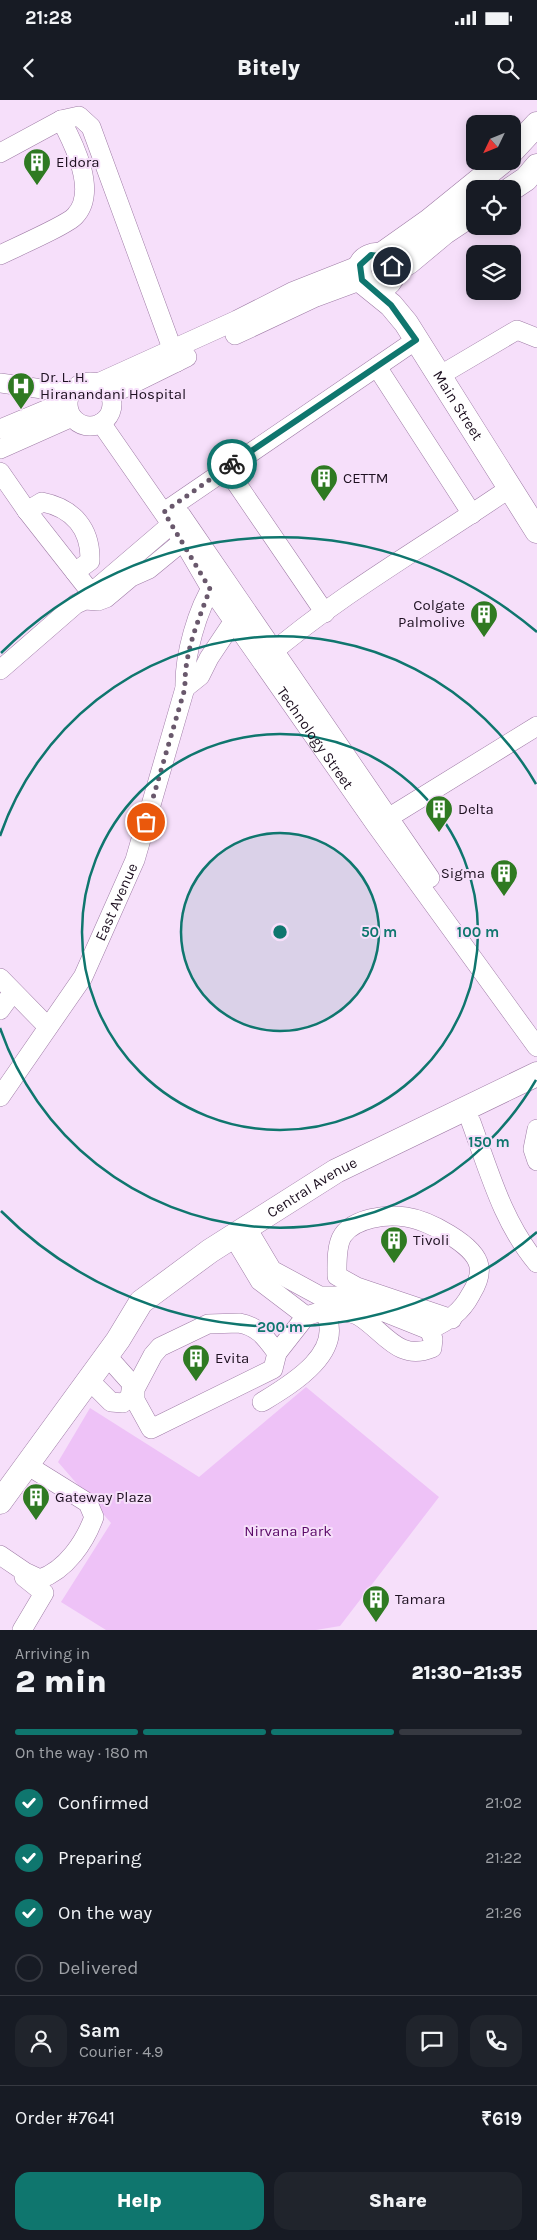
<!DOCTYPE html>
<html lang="en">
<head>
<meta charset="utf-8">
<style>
	:root { --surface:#171b24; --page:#20242c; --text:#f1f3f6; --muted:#9ea1a6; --line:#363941; --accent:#0f766e }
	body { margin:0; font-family:Karla,sans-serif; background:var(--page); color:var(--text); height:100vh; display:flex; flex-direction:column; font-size:19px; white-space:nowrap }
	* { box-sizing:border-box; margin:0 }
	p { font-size:16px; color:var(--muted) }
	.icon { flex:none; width:28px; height:28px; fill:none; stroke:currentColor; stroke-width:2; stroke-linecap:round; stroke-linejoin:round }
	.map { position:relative; height:1530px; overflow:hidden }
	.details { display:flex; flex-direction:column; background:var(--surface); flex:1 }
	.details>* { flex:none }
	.needle { width:32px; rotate:227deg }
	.controls { position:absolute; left:466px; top:15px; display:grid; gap:10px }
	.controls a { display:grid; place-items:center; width:55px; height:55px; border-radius:10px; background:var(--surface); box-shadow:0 2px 12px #0003; font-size:25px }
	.pin { position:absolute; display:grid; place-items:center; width:42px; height:42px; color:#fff; margin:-21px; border:2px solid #fff; border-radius:50%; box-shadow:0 1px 5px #0007 }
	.courier { position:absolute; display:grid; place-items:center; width:50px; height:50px; margin:-25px; border:4px solid #0f766e; border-radius:50%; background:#fff; color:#222; box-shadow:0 1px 6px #0007 }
	.summary em { font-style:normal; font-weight:800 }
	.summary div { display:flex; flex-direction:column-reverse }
	.summary { display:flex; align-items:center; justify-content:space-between; height:85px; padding:0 15px }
	h1 { font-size:32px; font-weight:800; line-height:38px }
	.bar { display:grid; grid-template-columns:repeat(4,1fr); gap:8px 5px; align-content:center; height:60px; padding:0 15px }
	.bar i { height:6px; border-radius:4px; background:var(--line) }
	.bar .on { background:var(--accent) }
	.bar p { grid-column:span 4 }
	.line { display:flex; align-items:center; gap:12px; padding:0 15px; border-top:1px solid var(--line) }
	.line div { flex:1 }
	.round { display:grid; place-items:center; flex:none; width:52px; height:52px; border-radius:15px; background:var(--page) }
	ol { padding:0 15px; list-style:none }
	li { display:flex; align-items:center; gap:15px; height:55px }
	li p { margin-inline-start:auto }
	li .icon { padding:5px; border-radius:50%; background:var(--accent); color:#fff; stroke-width:4 }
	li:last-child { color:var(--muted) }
	li i { width:28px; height:28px; border:2px solid var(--line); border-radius:50% }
	.primary-button { display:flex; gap:10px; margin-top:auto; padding:10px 15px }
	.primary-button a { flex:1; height:58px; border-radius:15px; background:var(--accent); color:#fff; font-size:20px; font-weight:800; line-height:58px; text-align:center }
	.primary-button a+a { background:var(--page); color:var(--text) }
	.status { display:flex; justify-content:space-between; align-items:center; height:35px; padding:0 25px; background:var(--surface); direction:ltr }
	.status svg { height:14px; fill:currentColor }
	header { display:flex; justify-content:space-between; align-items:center; height:65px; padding:0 15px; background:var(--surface); font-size:22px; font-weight:800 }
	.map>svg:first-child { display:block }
	.green { fill:#eec2f7 }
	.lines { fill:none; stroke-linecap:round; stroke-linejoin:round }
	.minor-casing { stroke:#9f7ca6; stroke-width:20 }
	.major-casing { stroke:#9f7ca6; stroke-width:25 }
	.minor { stroke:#fff; stroke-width:19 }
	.major { stroke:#fff; stroke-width:24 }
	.done { stroke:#69586c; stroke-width:5; stroke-dasharray:0 9 }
	.route { stroke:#0f766e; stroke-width:6 }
	.ring { fill:none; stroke:#0f766e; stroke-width:2.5 }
	.labels { text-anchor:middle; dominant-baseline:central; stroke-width:4; stroke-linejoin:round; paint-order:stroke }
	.poi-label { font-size:15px; fill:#1d1020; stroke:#f6dffa; text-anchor:start }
	.street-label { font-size:15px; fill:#1d1020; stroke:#f6dffa }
	.park-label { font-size:15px; fill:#590867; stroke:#f6dffa }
	.centre { fill:#0f766e; stroke:#f6dffa; stroke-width:2.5 }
	.ring-label { font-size:15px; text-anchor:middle; font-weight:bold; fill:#0f766e; stroke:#f6dffa; stroke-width:4; stroke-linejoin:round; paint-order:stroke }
</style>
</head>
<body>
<div class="status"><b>21:28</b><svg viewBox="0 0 49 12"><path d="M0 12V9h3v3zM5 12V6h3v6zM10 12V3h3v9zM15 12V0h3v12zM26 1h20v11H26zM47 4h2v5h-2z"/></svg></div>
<header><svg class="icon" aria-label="back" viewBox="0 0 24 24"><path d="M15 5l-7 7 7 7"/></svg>Bitely<svg class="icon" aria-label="search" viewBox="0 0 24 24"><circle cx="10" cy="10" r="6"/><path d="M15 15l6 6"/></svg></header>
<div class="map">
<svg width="537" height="1530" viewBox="0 0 537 1530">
	<rect width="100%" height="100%" fill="#f6dffa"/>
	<path class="green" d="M 306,1287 L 439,1397 L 340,1526 L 316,1530 L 106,1530 L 61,1502 L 111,1423 L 58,1362 L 90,1308 L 199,1377 Z"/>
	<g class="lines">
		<g class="minor-casing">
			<g id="minor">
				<path d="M 0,53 L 61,20 L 79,16 L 91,27 L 177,262"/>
				<path d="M 0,155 C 14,148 67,125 75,116 C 98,92 74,44 61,20"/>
				<path d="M 235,235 L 316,197 L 362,180"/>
				<path d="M 377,267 L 472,414"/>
				<path d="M 439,276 L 517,230 L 537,238"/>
				<circle cx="90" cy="304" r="22"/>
				<path d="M 0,283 L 70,293"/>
				<path d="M 98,283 L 237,220 L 294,191 L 360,165"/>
				<path d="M 110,295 L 187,257"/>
				<path id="s1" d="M 101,323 L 183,441 L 211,489 L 376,725 L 537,947"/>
				<path d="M 0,329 L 67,301"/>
				<path d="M 0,349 L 72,317"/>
				<path d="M 226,368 L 325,513"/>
				<path d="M 0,372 L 27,411 L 89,490 L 98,487 L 181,416"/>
				<path d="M 27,411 L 42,402 C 73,408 91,429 90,461 L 75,472"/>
				<path d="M 164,412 L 416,240"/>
				<path d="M 181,415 L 430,778"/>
				<path d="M 267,557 C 340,494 430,443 510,388"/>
				<path d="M 0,570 L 76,504 L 85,500 L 98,501 L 106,498 L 131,477 L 149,469 L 183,441"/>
				<path d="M 185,588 L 200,576 L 209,558 L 239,513"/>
				<path d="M 380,723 L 537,626"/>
				<path d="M 0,878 L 48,927"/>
				<path d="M 0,910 L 13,892"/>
				<path id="s2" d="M 0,997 L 83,877 L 135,760 L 185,588 C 184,556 197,509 215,482"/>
				<path d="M 471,1022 C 489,1071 503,1123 537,1163"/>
				<path d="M 537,1029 L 533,1049 L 537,1061"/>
				<path d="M 247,1128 L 272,1170 L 320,1196 L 344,1196 L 429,1230 L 433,1239 L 432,1248 C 398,1262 384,1231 359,1216 C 350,1211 334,1211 324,1211"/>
				<path d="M 233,1136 L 260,1181 L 306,1216"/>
				<path d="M 239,1223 C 258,1226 266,1238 277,1253 L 273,1269 L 151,1329 L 135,1300 L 135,1289 L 153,1255 L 160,1247 L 208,1224 Z"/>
				<path d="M 429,1230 C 448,1221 461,1213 471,1194 C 476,1186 481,1176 479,1166 C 475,1144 427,1120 406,1117 C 386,1114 355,1118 343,1135 C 336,1145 337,1165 337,1176 L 357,1187 L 452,1219"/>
				<path d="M 277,1253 L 306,1216 L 319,1212"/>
				<path d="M 89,1280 L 111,1302 L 123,1303 L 130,1297 L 132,1284 L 107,1256"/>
				<path d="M 262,1302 C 290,1285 347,1252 324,1211"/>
				<path d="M 0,1455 L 25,1472 L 40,1479 C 66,1470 85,1442 94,1417 L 88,1403 L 27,1365"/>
				<path d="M 22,1530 L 44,1493 L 24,1477"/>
			</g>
		</g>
		<g class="major-casing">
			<g id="major">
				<path d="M 512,51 L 537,24"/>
				<path d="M 511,89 L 526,79 L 537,66"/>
				<path d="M 381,155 L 429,121 L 503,61"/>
				<path d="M 393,172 L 409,162 L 445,132 L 475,112"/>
				<path id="s3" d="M 369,186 L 385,186 C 390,182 394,176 393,169 C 388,141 344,159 365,184 L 391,205 L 406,223 L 537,431"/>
				<path id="s4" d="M 0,1402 L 118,1240 L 141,1202 L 210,1151 L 336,1071 L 537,974"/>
			</g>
		</g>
		<use href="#minor" class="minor"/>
		<use href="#major" class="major"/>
	</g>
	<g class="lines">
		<path class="done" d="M 146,722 L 185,588 C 184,553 198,521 210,489 L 164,412 L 232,364"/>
		<path class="route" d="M 232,364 L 416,240 L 391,205 L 362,180 L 360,165 L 371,155 L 386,157 L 392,166"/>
	</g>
	<circle cx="280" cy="832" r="99" fill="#0f766e" fill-opacity=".12"/>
	<g class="ring">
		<circle cx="280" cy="832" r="99"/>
		<circle cx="280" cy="832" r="198"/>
		<path d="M536 980A296 296 0 0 1 0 928M0 736A296 296 0 0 1 536 684"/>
		<path d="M537 1132A395 395 0 0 1 1 1111M1 553A395 395 0 0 1 537 532"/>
	</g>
	<defs>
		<g id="building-pin" transform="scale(1.4375)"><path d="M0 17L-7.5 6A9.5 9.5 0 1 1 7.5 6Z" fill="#2f7a22" stroke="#f6dffa"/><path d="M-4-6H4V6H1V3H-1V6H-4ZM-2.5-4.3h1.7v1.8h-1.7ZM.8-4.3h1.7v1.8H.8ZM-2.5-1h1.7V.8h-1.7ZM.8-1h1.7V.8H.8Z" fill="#fff"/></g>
		<g id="hospital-pin" transform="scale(1.4375)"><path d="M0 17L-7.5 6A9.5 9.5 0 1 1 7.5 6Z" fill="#2f7a22" stroke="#f6dffa"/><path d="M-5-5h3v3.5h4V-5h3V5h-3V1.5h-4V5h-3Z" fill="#fff"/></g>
	</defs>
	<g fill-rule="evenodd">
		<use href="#building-pin" x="37" y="62"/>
		<use href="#hospital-pin" x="21" y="286"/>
		<use href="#building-pin" x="324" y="378"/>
		<use href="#building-pin" x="484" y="514"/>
		<use href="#building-pin" x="439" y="709"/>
		<use href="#building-pin" x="504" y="773"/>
		<use href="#building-pin" x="394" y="1140"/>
		<use href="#building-pin" x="196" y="1258"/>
		<use href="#building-pin" x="36" y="1397"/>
		<use href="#building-pin" x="376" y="1499"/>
	</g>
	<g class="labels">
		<g class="poi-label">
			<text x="56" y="62">Eldora</text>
			<text x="40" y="277">Dr. L. H.<tspan x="40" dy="17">Hiranandani Hospital</tspan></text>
			<text x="343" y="378">CETTM</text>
			<text x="465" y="505" text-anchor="end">Colgate<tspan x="465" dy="17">Palmolive</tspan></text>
			<text x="458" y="709">Delta</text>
			<text x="485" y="773" text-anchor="end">Sigma</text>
			<text x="413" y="1140">Tivoli</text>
			<text x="215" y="1258">Evita</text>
			<text x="55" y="1397">Gateway Plaza</text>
			<text x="395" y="1499">Tamara</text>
		</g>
		<g class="street-label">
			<text stroke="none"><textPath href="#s3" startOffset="254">Main Street</textPath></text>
			<text stroke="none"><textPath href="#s1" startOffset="381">Technology Street</textPath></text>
			<text stroke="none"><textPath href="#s2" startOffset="228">East Avenue</textPath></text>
			<text stroke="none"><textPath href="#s4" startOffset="451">Central Avenue</textPath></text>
		</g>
		<g class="park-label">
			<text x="288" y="1431">Nirvana Park</text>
		</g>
	</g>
	<circle cx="280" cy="832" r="8" class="centre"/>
	<g class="ring-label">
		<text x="379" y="837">50 m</text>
		<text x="478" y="837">100 m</text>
		<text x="489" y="1047">150 m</text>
		<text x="280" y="1232">200 m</text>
	</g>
</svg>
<div class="controls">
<a><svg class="needle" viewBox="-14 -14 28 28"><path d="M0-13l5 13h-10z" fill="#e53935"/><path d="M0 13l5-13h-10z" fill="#9ea1a6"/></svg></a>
<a><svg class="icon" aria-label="locate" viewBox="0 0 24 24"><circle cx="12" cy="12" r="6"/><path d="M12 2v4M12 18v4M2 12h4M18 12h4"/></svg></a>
<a><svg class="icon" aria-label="layers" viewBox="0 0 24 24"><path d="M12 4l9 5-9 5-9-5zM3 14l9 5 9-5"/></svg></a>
</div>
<div class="pin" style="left:146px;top:722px;background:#ea580c"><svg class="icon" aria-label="bag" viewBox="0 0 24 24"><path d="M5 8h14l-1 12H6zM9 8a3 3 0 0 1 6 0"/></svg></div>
<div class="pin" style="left:392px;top:166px;background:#1f2937"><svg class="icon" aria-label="home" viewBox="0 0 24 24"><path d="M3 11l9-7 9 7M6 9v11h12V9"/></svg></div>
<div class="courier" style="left:232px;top:364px"><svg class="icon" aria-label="bike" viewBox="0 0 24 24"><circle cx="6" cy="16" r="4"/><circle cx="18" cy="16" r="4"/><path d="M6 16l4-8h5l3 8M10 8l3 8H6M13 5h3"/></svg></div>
</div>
<section class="details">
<div class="summary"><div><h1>2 min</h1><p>Arriving in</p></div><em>21:30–21:35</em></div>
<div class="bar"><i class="on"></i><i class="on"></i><i class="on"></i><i></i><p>On the way · 180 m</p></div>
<ol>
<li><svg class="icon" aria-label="check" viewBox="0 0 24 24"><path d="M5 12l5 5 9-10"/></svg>Confirmed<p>21:02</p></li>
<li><svg class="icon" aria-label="check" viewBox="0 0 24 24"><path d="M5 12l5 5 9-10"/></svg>Preparing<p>21:22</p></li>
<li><svg class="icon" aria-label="check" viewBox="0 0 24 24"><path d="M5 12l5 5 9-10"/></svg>On the way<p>21:26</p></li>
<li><i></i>Delivered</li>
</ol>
<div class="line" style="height:90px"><a class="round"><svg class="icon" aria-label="person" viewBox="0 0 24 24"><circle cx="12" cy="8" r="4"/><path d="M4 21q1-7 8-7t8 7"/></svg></a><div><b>Sam</b><p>Courier · 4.9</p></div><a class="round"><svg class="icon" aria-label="chat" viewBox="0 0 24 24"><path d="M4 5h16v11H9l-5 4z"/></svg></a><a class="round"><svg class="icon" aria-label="phone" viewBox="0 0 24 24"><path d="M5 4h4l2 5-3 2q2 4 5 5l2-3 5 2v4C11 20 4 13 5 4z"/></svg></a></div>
<div class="line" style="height:65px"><div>Order #7641</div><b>₹619</b></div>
<div class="primary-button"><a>Help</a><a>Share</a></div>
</section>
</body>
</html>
